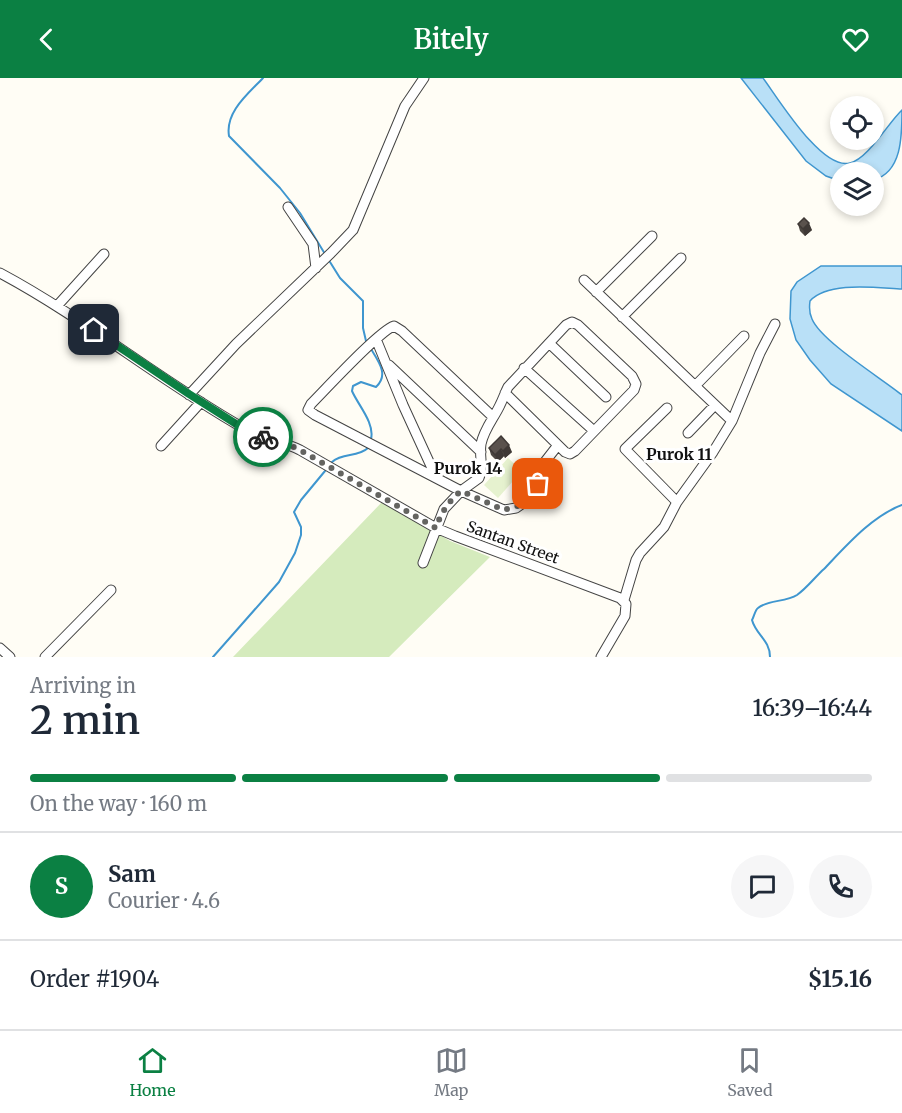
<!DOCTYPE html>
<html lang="en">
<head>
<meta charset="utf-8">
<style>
	:root { --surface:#fff; --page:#f6f6f7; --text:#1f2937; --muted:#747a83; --line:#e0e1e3; --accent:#0b8043 }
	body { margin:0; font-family:Merriweather,serif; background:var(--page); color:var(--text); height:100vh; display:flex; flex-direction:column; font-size:22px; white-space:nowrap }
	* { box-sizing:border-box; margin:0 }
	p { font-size:20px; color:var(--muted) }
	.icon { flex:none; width:33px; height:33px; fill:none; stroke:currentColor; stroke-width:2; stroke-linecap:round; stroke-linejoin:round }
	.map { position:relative; height:579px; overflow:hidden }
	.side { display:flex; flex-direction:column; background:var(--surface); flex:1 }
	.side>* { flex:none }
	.fabs { position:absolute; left:830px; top:18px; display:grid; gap:12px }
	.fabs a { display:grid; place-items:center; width:54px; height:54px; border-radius:50%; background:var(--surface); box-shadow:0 3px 9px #0003; font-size:30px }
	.pin { position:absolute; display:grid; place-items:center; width:51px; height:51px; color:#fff; margin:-26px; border-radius:12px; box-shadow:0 3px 9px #0006 }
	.courier { position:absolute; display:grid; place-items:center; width:60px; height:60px; margin:-30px; border:4px solid #0b8043; border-radius:50%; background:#fff; color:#222; box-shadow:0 2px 8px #0007 }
	.summary em { font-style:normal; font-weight:600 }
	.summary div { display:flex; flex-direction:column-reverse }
	.summary { display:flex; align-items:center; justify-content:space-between; height:102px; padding:0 30px }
	h1 { font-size:39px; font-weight:600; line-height:45px }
	.bar { display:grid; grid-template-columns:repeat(4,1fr); gap:9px 6px; align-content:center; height:72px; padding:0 30px }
	.bar i { height:8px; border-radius:4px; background:var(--line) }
	.bar .active { background:var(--accent) }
	.bar p { grid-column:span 4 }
	.line { display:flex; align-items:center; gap:15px; padding:0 30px; border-top:2px solid var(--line) }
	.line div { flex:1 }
	.round { display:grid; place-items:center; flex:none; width:63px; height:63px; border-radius:32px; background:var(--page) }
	header { display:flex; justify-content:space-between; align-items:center; height:78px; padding:0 30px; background:var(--accent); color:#fff; font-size:27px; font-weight:600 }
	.tabs { display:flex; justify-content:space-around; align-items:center; height:84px; border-top:2px solid var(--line); background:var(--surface); font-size:16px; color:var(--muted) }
	.tabs a { display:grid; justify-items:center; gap:3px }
	.tabs .active { color:var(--accent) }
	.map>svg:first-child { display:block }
	.green { fill:#d5ebbd }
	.pitch { fill:#e6f2cf }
	.water { fill:#b9e0f7; stroke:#3f96cf; stroke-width:1.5 }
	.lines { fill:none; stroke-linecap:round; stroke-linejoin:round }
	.stream { stroke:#3f96cf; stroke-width:2 }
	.street-casing { stroke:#444; stroke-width:11 }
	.street { stroke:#fff; stroke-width:9 }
	.wall { fill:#4d4742 }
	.shaded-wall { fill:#3f3936 }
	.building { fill:#5a524d; stroke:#3f3936; stroke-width:1.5 }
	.done { stroke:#646461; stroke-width:6; stroke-dasharray:0 10.8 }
	.route { stroke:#0b8043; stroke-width:8 }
	.labels { text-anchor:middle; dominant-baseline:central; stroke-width:6; stroke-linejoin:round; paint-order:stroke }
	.street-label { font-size:15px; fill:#111; stroke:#fff }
	.neighbourhood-label { font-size:16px; font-weight:bold; fill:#111; stroke:#fff }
</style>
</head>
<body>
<header><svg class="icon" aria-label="back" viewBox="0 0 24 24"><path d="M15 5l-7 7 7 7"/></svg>Bitely<svg class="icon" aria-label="heart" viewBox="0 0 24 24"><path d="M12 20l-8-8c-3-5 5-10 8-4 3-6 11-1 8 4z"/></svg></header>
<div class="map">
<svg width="902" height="579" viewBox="0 0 902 579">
	<rect width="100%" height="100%" fill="#fffdf5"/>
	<path class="green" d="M 383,423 L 450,463 L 490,479 L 389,579 L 233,579 Z"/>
	<path class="pitch" d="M 508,380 L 522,393 L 498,420 L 484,407 Z"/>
	<path class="water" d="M 741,0 L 763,0 C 778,20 822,93 850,85 C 868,81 888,45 902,32 C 902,58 902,95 873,102 L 873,94 L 840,94 L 840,103 L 826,98 L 806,83 Z
		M 821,188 L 902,188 L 902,211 C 877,210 828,203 810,223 C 809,230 809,235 812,241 C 821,263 881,300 902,317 L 902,353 L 831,306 L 810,282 L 796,262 L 790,241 L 791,213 L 797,204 Z"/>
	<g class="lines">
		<path class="stream" d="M 263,0 C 248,16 225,34 229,58 L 280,110 L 300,135 L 325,176
			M 330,184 L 340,200 L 363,223 L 363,250 L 366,263
			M 371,271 C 379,284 389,297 376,309 L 361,304 L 353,308 L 352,313 C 358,327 375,345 371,361
			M 332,384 C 343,374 357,380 368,370
			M 213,579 L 279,504 L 295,475 L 301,457 L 301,449 L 294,434 L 301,422 L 325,393
			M 770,579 C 770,562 756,557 752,542 C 754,539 755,532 758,530 C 767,522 786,524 797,517 C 807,510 815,499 824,491 C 846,468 872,438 902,427"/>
		<g class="street-casing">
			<path id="street" d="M 288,129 L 313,166 L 316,190
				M 0,195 C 86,241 160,303 245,351 C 262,361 282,363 300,372 L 436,450 L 455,458 L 620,520 L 626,526 L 625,538 L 601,579
				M 584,202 L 732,343
				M 596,214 L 652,158
				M 57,228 L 104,176
				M 622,239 L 681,180
				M 376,261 L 403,327 L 436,399
				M 549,265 L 606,319
				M 389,287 L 481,374
				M 524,290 L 594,353
				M 695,308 L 744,258
				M 189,317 L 236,266 L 331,175 L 353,152 L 405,28 L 424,0
				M 667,330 L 625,371 L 677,424
				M 493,339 L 402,253 L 394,248 C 379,253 326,311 311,326 L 308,332 L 315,337 L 461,413 L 504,432 L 516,430 L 526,423 L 538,406 L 540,391 L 544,385 L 558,367
				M 688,355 L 715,327
				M 161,368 L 201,324
				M 423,485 L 444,431 L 461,413 L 479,400 C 484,388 479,379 481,366 C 484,351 494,340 500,327 C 503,321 505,315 508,309 L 566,247 L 572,244 L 578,247 L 632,298 L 636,306 L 634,312 L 575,373 L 570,376 L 565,374 L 505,315
				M 624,522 L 636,482 L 640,475 L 664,449 L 677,424 L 713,374 L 732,343 L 760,275 L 775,246
				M 0,570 L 10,579
				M 45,579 L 111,512"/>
		</g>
		<use href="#street" class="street"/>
	</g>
	<path class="wall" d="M 798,146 L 812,152 L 805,158 L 800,153 Z
		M 489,370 L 512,374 L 505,380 L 504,378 L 498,384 L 491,377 Z"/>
	<path class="shaded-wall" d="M 809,145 L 812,152 L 805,158 L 803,151 Z
		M 509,367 L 512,374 L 505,380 L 503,373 Z
		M 501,371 L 504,378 L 498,384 L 495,377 Z"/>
	<path class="building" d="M 804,140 L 809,145 L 803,151 L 798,146 Z
		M 501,358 L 509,367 L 503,373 L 501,371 L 495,377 L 489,370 Z"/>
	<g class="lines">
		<path class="done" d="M 263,359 L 285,365 L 300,372 L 436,450 C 441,434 449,423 461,413 L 504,432 L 521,427 L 538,406"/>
		<path class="route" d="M 94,252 L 189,316 L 244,351 L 263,359"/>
	</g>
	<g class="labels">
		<g class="street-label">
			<text transform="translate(513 464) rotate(20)">Santan Street</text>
		</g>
		<g class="neighbourhood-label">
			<text x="679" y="376">Purok 11</text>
			<text x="468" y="390">Purok 14</text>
		</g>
	</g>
</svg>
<div class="fabs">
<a><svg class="icon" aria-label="locate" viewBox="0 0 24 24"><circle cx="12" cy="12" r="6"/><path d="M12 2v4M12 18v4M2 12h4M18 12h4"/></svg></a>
<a><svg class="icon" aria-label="layers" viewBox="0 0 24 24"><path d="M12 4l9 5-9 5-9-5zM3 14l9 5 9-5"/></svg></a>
</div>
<div class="pin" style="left:538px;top:406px;background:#ea580c"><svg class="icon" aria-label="bag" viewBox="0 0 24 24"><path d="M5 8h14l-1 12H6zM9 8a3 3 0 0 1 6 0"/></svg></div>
<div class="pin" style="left:94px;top:252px;background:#1f2937"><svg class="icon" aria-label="home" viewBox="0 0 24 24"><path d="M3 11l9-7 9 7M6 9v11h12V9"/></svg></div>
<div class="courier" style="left:263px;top:359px"><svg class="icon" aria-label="bike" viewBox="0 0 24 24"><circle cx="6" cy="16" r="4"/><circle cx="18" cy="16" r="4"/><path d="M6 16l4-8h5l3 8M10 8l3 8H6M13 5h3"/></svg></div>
</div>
<section class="side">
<div class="summary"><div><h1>2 min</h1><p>Arriving in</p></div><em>16:39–16:44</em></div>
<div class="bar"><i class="active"></i><i class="active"></i><i class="active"></i><i></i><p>On the way · 160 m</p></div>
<div class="line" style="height:108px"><b class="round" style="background:var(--accent);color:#fff">S</b><div><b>Sam</b><p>Courier · 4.6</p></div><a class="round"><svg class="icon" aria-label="chat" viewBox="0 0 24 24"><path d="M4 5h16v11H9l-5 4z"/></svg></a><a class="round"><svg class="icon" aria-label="phone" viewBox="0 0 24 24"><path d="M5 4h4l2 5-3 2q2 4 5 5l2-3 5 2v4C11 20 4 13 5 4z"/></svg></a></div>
<div class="line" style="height:78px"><div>Order #1904</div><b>$15.16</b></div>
</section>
<nav class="tabs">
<a class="active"><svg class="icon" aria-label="home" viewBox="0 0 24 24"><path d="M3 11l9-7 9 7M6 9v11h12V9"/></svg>Home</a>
<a><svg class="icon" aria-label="map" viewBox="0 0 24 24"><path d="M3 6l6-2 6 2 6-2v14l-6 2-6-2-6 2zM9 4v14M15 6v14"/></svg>Map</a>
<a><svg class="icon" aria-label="saved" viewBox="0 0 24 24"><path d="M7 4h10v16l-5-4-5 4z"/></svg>Saved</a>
</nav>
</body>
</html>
